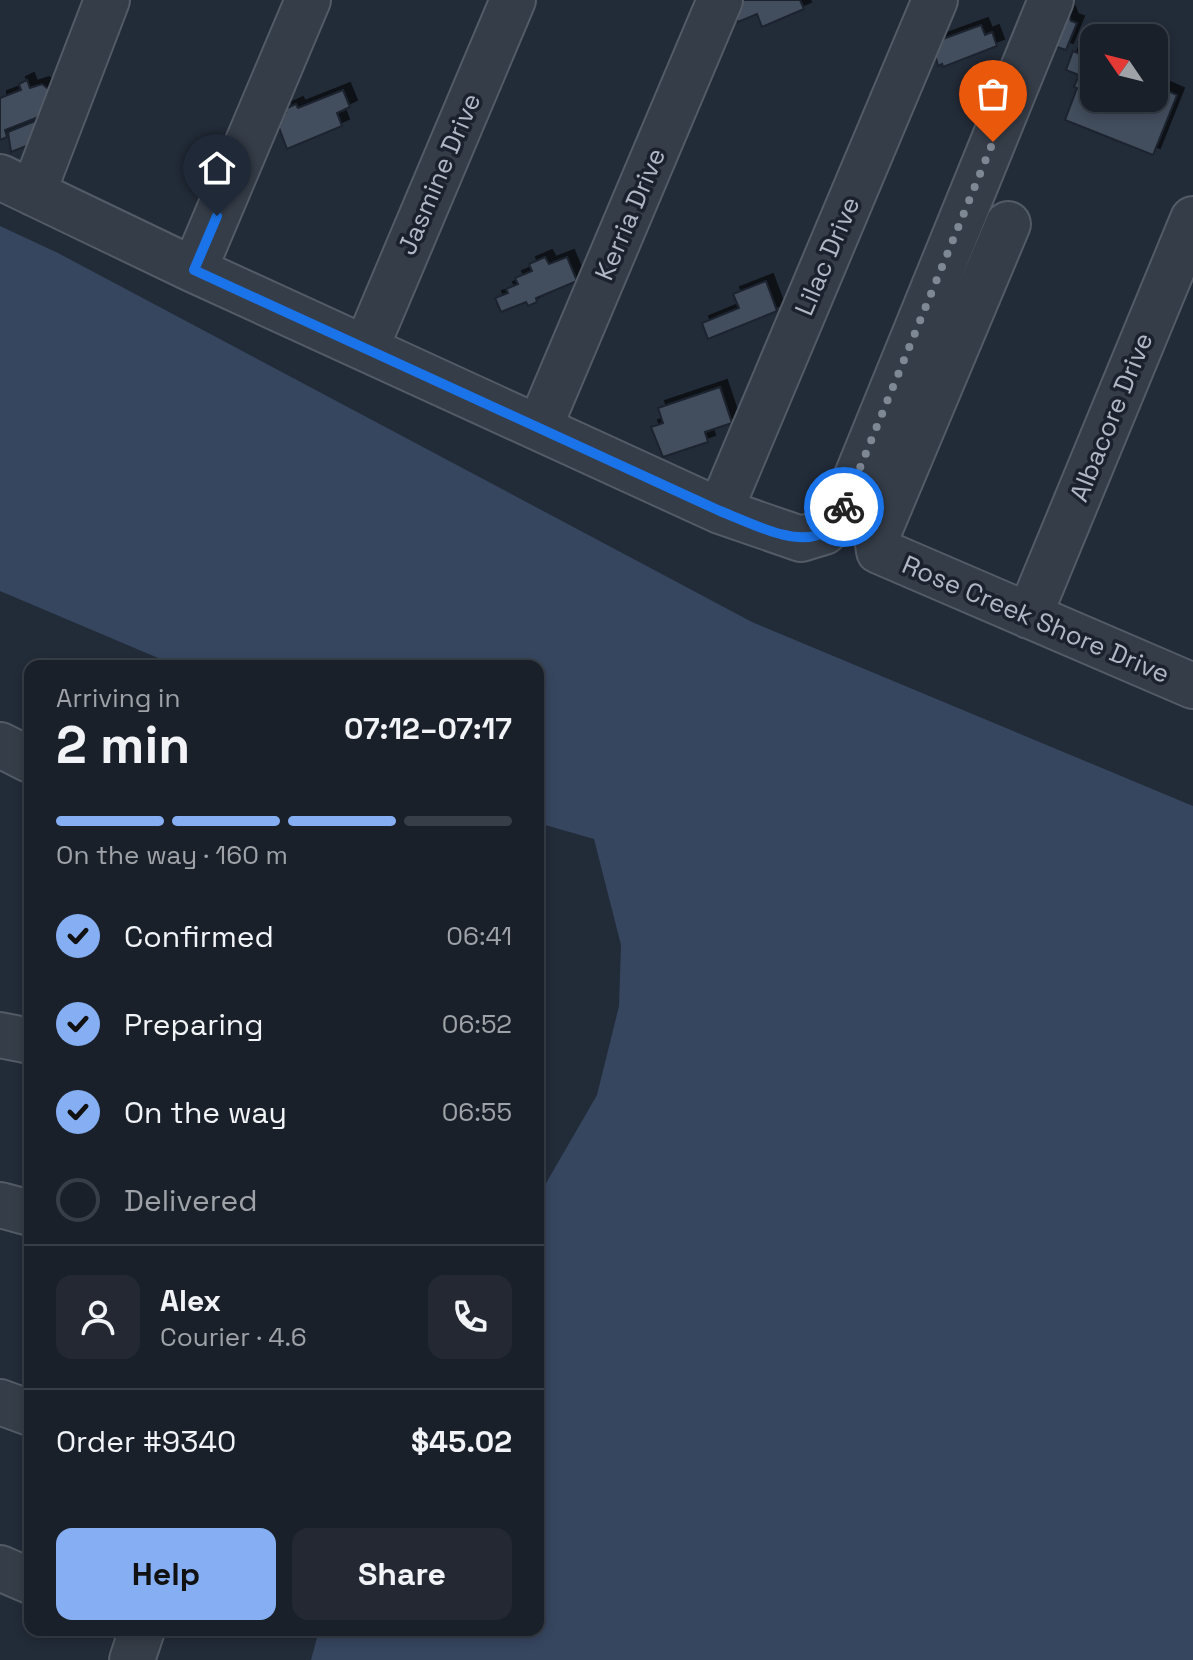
<!DOCTYPE html>
<html lang="en">
<head>
<meta charset="utf-8">
<style>
	:root { --surface:#1a202a; --page:#232832; --text:#f1f3f6; --muted:#9fa3a8; --line:#383e47; --accent:#86aff3 }
	body { margin:0; font-family:"Space Grotesk",sans-serif; background:var(--page); color:var(--text); height:100vh; display:flex; flex-direction:column; font-size:30px; white-space:nowrap }
	* { box-sizing:border-box; margin:0 }
	p { font-size:26px; color:var(--muted) }
	.icon { flex:none; width:44px; height:44px; fill:none; stroke:currentColor; stroke-width:2; stroke-linecap:round; stroke-linejoin:round }
	.map { position:relative; flex:1; overflow:hidden }
	.drawer { position:absolute; left:24px; top:660px; width:520px; height:976px; display:flex; flex-direction:column; background:var(--surface); border-radius:16px; box-shadow:0 4px 12px #0003,0 0 0 2px var(--line) }
	.drawer>* { flex:none }
	.needle { width:52px; rotate:305deg }
	.controls { position:absolute; left:1080px; top:24px; display:grid; gap:16px }
	.controls a { display:grid; place-items:center; width:88px; height:88px; border-radius:16px; background:var(--surface); box-shadow:0 4px 12px #0003,0 0 0 2px var(--line); font-size:40px }
	.pin { position:absolute; display:grid; place-items:center; width:68px; height:68px; color:#fff; margin:-82px -34px; border-radius:50% 50% 50% 0; rotate:-45deg; box-shadow:0 0 8px #0007 }
	.pin .icon { rotate:45deg }
	.courier { position:absolute; display:grid; place-items:center; width:80px; height:80px; margin:-40px; border:6px solid #1a73e8; border-radius:50%; background:#fff; color:#222; box-shadow:0 2px 10px #0007 }
	.head em { font-style:normal; font-weight:700 }
	.head div { display:flex; flex-direction:column-reverse }
	.head { display:flex; align-items:center; justify-content:space-between; height:136px; padding:0 32px }
	h1 { font-size:52px; font-weight:700; line-height:60px }
	.bar { display:grid; grid-template-columns:repeat(4,1fr); gap:12px 8px; align-content:center; height:96px; padding:0 32px }
	.bar i { height:10px; border-radius:6px; background:var(--line) }
	.bar .current { background:var(--accent) }
	.bar p { grid-column:span 4 }
	.line { display:flex; align-items:center; gap:20px; padding:0 32px; border-top:2px solid var(--line) }
	.line div { flex:1 }
	.round { display:grid; place-items:center; flex:none; width:84px; height:84px; border-radius:16px; background:var(--page) }
	ol { padding:0 32px; list-style:none }
	li { display:flex; align-items:center; gap:24px; height:88px }
	li p { margin-inline-start:auto }
	li .icon { padding:8px; border-radius:50%; background:var(--accent); color:#111; stroke-width:4 }
	li:last-child { color:var(--muted) }
	li i { width:44px; height:44px; border:4px solid var(--line); border-radius:50% }
	.button { display:flex; gap:16px; margin-top:auto; padding:16px 32px }
	.button a { flex:1; height:92px; border-radius:16px; background:var(--accent); color:#111; font-size:32px; font-weight:700; line-height:92px; text-align:center }
	.button a+a { background:var(--page); color:var(--text) }
	.map>svg:first-child { display:block }
	.water { fill:#36465f }
	.building { fill:#434e5d; stroke:#1d242f; stroke-width:2; filter:url(#shadow) }
	.lines { fill:none; stroke-linecap:round; stroke-linejoin:round }
	.minor-casing { stroke:#535b66; stroke-width:48 }
	.minor { stroke:#353d48; stroke-width:44 }
	.done { stroke:#7e8794; stroke-width:8; stroke-dasharray:0 14.4 }
	.route { stroke:#1a73e8; stroke-width:10 }
	.labels { text-anchor:middle; dominant-baseline:central; stroke-width:7; stroke-linejoin:round; paint-order:stroke }
	.street-label { font-size:26px; fill:#b0b8c5; stroke:#1b222d }
</style>
</head>
<body>
<div class="map">
<svg width="1193" height="1660" viewBox="0 0 1193 1660">
	<defs>
		<filter id="shadow"><feDropShadow dx="7" dy="-7" stdDeviation="0" flood-color="#0009"/></filter>
	</defs>
	<rect width="100%" height="100%" fill="#222b38"/>
	<path class="water" d="M 0,226 L 58,253 L 752,622 L 1193,806 L 1193,1660 L 311,1660 L 319,1630 L 538,1630 L 538,1197 L 597,1095 L 619,1006 L 621,945 L 594,839 L 538,823 L 538,666 L 177,666 L 0,591 Z"/>
	<path class="building" d="M 741,0 L 800,0 L 804,9 L 762,27 L 757,14 L 738,22 L 731,4 Z
		M 1067,11 L 1071,21 L 1077,23 L 1066,50 L 1054,46 Z
		M 981,25 L 985,35 L 992,32 L 997,46 L 943,67 L 942,64 L 938,66 L 932,43 Z
		M 1073,51 L 1094,60 L 1094,98 L 1154,98 L 1154,85 L 1177,95 L 1153,155 L 1065,120 L 1077,88 L 1074,87 L 1079,75 L 1066,70 Z
		M 27,80 L 30,88 L 42,84 L 51,91 L 41,116 L 5,130 L 7,137 L 0,140 L 0,98 L 21,90 L 19,84 Z
		M 343,90 L 350,107 L 337,113 L 342,126 L 287,149 L 275,117 L 286,112 L 285,109 L 296,104 L 298,108 Z
		M 40,119 L 29,145 L 11,152 L 8,132 Z
		M 545,257 L 549,264 L 567,257 L 577,281 L 536,298 L 537,302 L 528,306 L 526,302 L 501,312 L 495,298 L 508,293 L 506,289 L 518,284 L 515,278 L 532,271 L 529,264 Z
		M 766,281 L 777,311 L 708,339 L 702,323 L 739,308 L 733,294 Z
		M 720,387 L 732,423 L 705,432 L 708,442 L 663,457 L 651,427 L 663,423 L 658,408 Z"/>
	<g class="lines">
		<g class="minor-casing">
			<path id="minor" d="M 0,177 L 194,270 L 720,511 L 801,539 L 824,532 L 843,510 L 1051,0
				M 33,193 L 107,0
				M 1008,224 L 877,536 L 879,551 L 1193,686
				M 194,270 L 308,0
				M 366,348 L 513,0
				M 539,428 L 720,0
				M 720,511 L 935,0
				M 1029,616 L 1193,219
				M 0,745 L 30,760
				M 0,1035 L 30,1041
				M 0,1205 L 30,1213
				M 0,1402 L 30,1413
				M 0,1568 L 30,1581
				M 132,1660 L 142,1630"/>
		</g>
		<use href="#minor" class="minor"/>
	</g>
	<g class="lines">
		<path class="done" d="M 844,507 L 993,142"/>
		<path class="route" d="M 217,216 L 194,270 L 720,511 C 747,521 797,549 824,532 C 831,527 840,514 844,507"/>
	</g>
	<g class="labels">
		<g class="street-label">
			<text transform="translate(439 174) rotate(-67)">Jasmine Drive</text>
			<text transform="translate(630 214) rotate(-67)">Kerria Drive</text>
			<text transform="translate(827 256) rotate(-67)">Lilac Drive</text>
			<text transform="translate(1111 417) rotate(-68)">Albacore Drive</text>
			<text transform="translate(1036 619) rotate(23)">Rose Creek Shore Drive</text>
		</g>
	</g>
</svg>
<div class="controls">
<a><svg class="needle" viewBox="-14 -14 28 28"><path d="M0-13l5 13h-10z" fill="#e53935"/><path d="M0 13l5-13h-10z" fill="#9fa3a8"/></svg></a>
</div>
<div class="pin" style="left:993px;top:142px;background:#ea580c"><svg class="icon" aria-label="bag" viewBox="0 0 24 24"><path d="M5 8h14l-1 12H6zM9 8a3 3 0 0 1 6 0"/></svg></div>
<div class="pin" style="left:217px;top:216px;background:#1f2937"><svg class="icon" aria-label="home" viewBox="0 0 24 24"><path d="M3 11l9-7 9 7M6 9v11h12V9"/></svg></div>
<div class="courier" style="left:844px;top:507px"><svg class="icon" aria-label="bike" viewBox="0 0 24 24"><circle cx="6" cy="16" r="4"/><circle cx="18" cy="16" r="4"/><path d="M6 16l4-8h5l3 8M10 8l3 8H6M13 5h3"/></svg></div>
<section class="drawer">
<div class="head"><div><h1>2 min</h1><p>Arriving in</p></div><em>07:12–07:17</em></div>
<div class="bar"><i class="current"></i><i class="current"></i><i class="current"></i><i></i><p>On the way · 160 m</p></div>
<ol>
<li><svg class="icon" aria-label="check" viewBox="0 0 24 24"><path d="M5 12l5 5 9-10"/></svg>Confirmed<p>06:41</p></li>
<li><svg class="icon" aria-label="check" viewBox="0 0 24 24"><path d="M5 12l5 5 9-10"/></svg>Preparing<p>06:52</p></li>
<li><svg class="icon" aria-label="check" viewBox="0 0 24 24"><path d="M5 12l5 5 9-10"/></svg>On the way<p>06:55</p></li>
<li><i></i>Delivered</li>
</ol>
<div class="line" style="height:144px"><a class="round"><svg class="icon" aria-label="person" viewBox="0 0 24 24"><circle cx="12" cy="8" r="4"/><path d="M4 21q1-7 8-7t8 7"/></svg></a><div><b>Alex</b><p>Courier · 4.6</p></div><a class="round"><svg class="icon" aria-label="phone" viewBox="0 0 24 24"><path d="M5 4h4l2 5-3 2q2 4 5 5l2-3 5 2v4C11 20 4 13 5 4z"/></svg></a></div>
<div class="line" style="height:104px"><div>Order #9340</div><b>$45.02</b></div>
<div class="button"><a>Help</a><a>Share</a></div>
</section>
</div>
</body>
</html>
